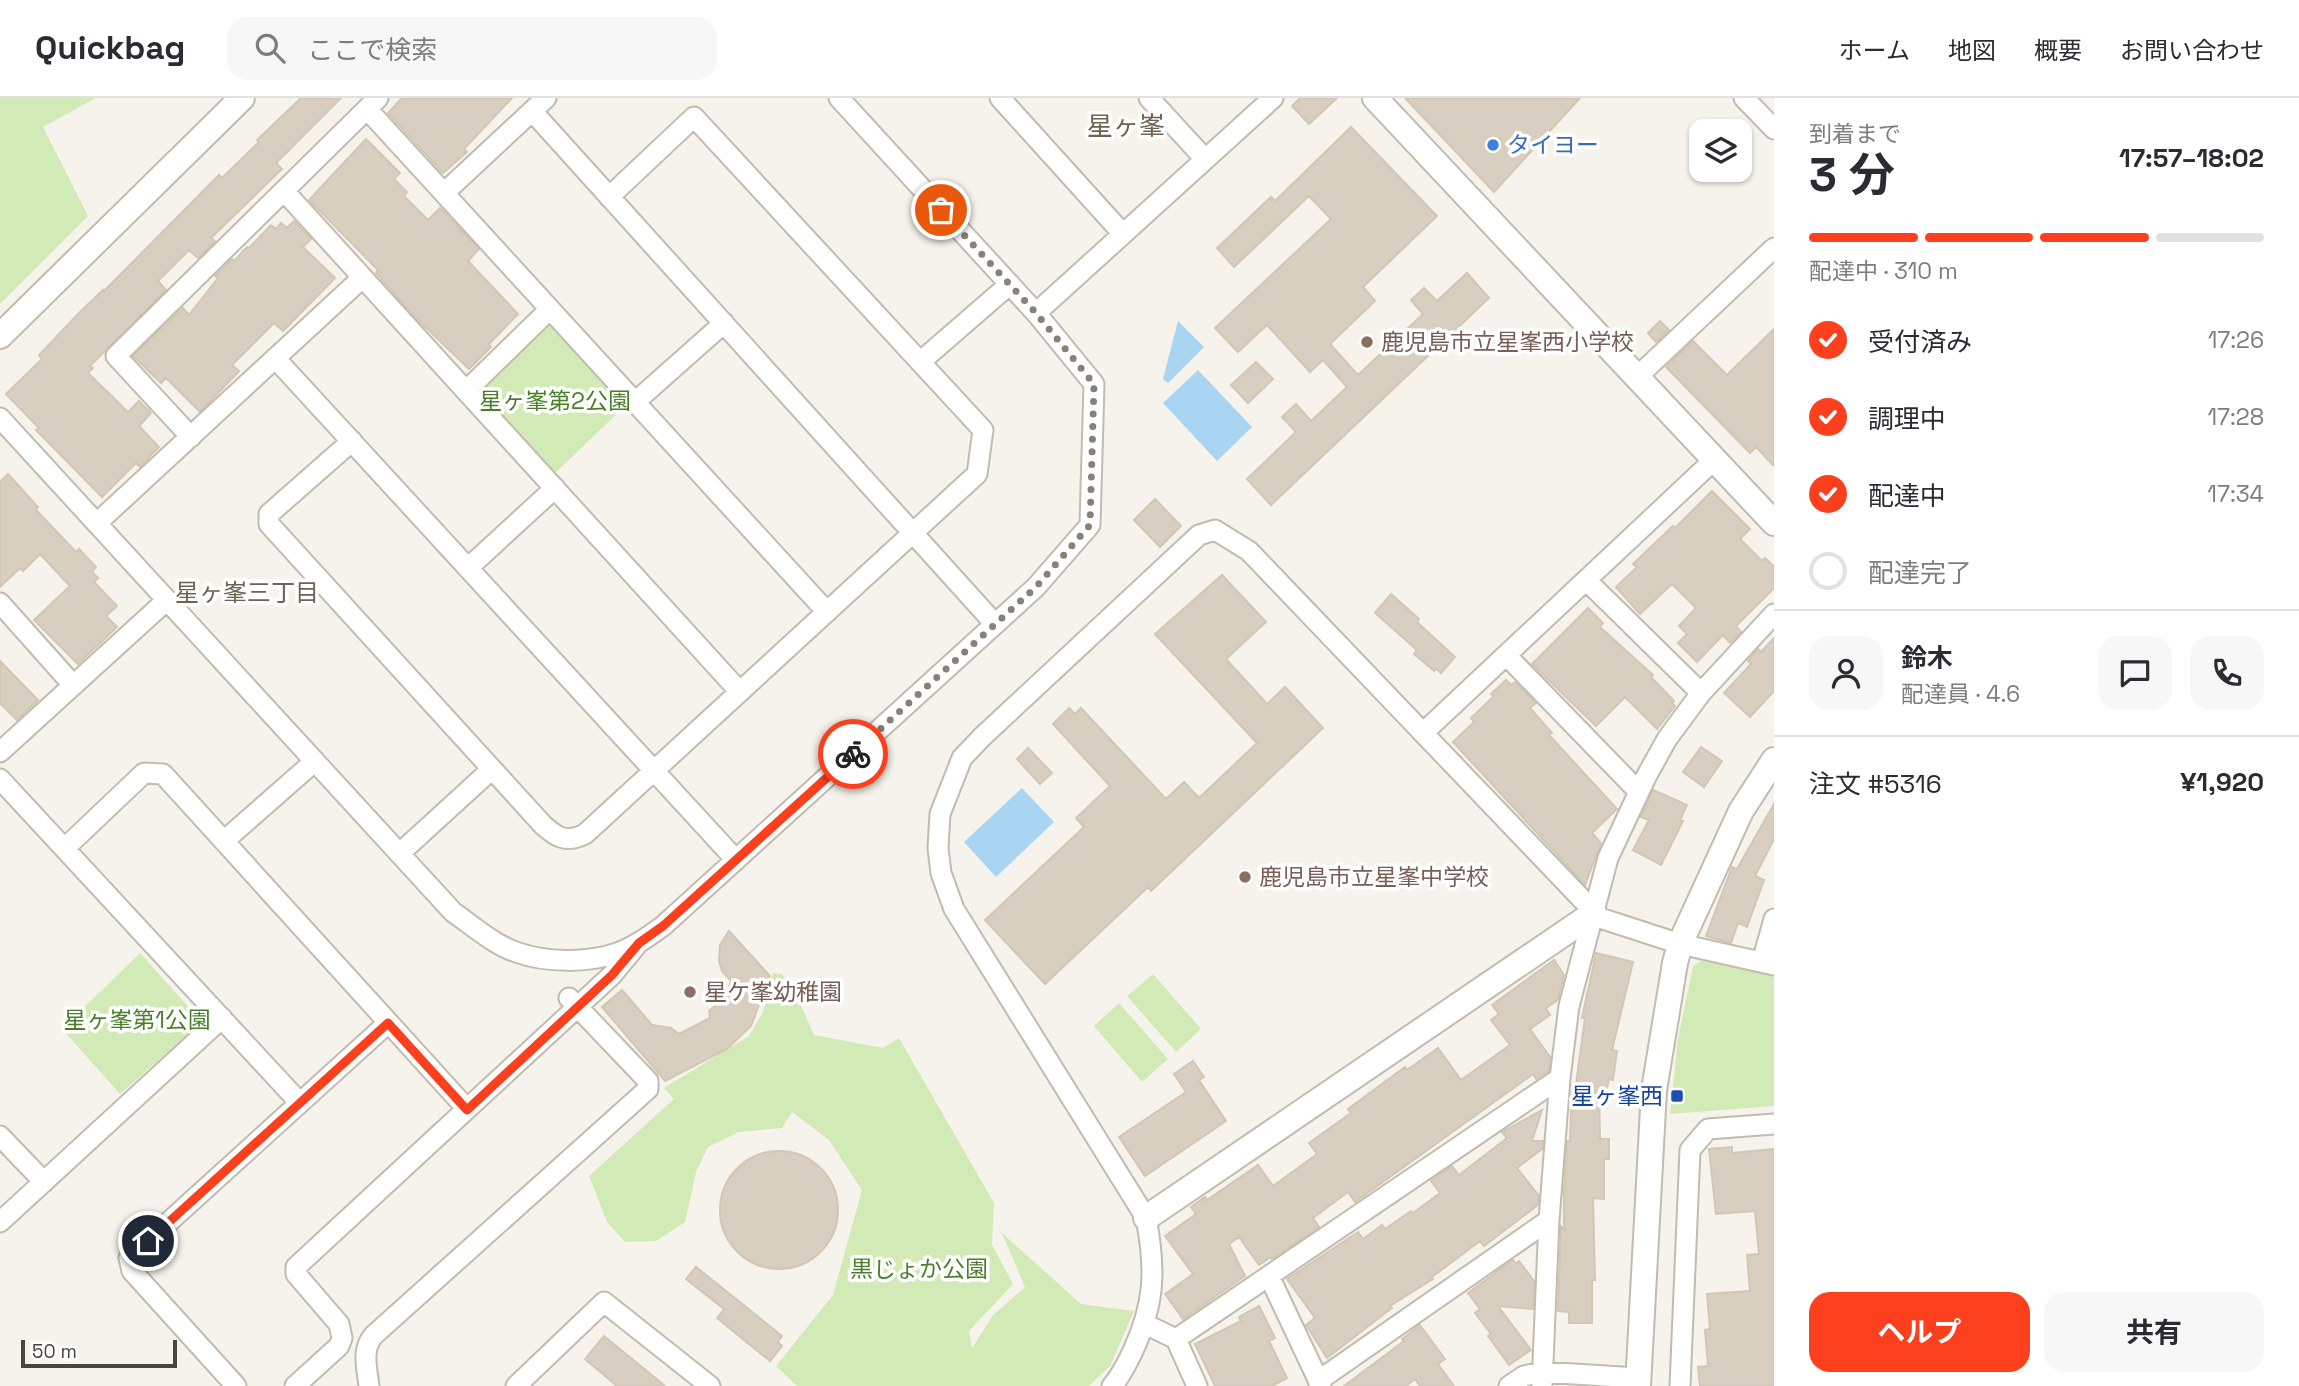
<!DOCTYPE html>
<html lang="ja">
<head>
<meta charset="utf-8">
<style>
	:root { --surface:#fff; --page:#f7f7f7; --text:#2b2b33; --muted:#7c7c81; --line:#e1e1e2; --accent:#fc3f1d }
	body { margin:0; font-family:"Space Grotesk","Noto Sans JP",sans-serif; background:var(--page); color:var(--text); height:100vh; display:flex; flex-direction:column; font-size:26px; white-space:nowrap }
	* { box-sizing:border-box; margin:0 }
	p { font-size:23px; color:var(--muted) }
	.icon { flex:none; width:38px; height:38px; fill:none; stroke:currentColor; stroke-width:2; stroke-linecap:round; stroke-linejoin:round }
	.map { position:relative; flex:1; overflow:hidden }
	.drawer { display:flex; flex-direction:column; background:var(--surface); width:525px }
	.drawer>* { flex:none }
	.fabs { position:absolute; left:1689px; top:21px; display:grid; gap:14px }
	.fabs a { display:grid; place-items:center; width:63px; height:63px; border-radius:14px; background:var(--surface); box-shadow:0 2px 5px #0004; font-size:35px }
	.scale { position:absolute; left:21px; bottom:18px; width:156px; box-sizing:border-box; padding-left:7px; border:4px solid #4b4439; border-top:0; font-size:19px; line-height:24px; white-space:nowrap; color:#4b4439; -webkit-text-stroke:5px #fff; paint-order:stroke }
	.pin { position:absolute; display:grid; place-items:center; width:60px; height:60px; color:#fff; margin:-30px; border:4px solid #fff; border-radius:50%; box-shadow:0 2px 7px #0007 }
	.courier { position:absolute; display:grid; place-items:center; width:70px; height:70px; margin:-35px; border:5px solid #fc3f1d; border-radius:50%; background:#fff; color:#222; box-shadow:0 2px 9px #0007 }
	.headline em { font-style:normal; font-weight:700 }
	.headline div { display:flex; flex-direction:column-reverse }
	.headline { display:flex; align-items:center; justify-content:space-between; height:119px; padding:0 35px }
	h1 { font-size:46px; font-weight:700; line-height:52px }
	.bar { display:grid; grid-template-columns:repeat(4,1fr); gap:10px 7px; align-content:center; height:84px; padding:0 35px }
	.bar i { height:9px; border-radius:5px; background:var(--line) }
	.bar .selected { background:var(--accent) }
	.bar p { grid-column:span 4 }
	.line { display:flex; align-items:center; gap:18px; padding:0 35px; border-top:2px solid var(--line) }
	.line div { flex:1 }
	.round { display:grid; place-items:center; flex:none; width:74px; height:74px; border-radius:21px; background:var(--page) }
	ol { padding:0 35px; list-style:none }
	li { display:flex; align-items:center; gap:21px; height:77px }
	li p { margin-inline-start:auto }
	li .icon { padding:7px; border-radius:50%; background:var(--accent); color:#fff; stroke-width:4 }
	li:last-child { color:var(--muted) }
	li i { width:38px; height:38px; border:4px solid var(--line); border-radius:50% }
	.action { display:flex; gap:14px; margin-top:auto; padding:14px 35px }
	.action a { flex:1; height:80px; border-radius:21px; background:var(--accent); color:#fff; font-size:28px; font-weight:700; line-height:80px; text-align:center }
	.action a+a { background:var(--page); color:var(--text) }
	header { display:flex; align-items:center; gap:42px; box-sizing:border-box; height:98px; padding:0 35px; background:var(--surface); border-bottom:2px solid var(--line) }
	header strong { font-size:33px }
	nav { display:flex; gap:38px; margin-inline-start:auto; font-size:24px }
	.search { width:490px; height:63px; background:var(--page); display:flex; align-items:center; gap:18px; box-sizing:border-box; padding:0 24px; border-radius:21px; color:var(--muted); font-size:26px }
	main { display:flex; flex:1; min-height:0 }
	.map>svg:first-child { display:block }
	.green { fill:#d2eab5 }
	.water { fill:#a9d4f2 }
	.building { fill:#d8cfc1; stroke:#d3c7b4; stroke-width:2 }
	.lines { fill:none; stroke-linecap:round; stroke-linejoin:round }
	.minor-casing { stroke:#c2bbae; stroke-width:23 }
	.tertiary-casing { stroke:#c2bbae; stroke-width:28 }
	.minor { stroke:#fff; stroke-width:19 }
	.tertiary { stroke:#fff; stroke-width:24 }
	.done { stroke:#878178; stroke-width:7; stroke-dasharray:0 12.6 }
	.route { stroke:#fc3f1d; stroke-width:9 }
	.shop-dot { fill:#3f7fe0; stroke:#fff; stroke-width:2.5 }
	.education-dot { fill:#8d6e63; stroke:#fff; stroke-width:2.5 }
	.transit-dot { fill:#1a4fb4; stroke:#fff; stroke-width:2.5 }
	.labels { text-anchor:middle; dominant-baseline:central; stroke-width:7; stroke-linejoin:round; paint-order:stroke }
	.shop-label { font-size:23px; fill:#366cbe; stroke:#fff; text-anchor:start }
	.education-label { font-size:23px; fill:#785e54; stroke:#fff; text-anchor:start }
	.park-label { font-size:23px; fill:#4a7f2a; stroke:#fff }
	.transit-label { font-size:23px; fill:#164399; stroke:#fff; text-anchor:end }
	.neighbourhood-label { font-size:24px; fill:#6e6250; stroke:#fff }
	.quarter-label { font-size:26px; fill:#6e6250; stroke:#fff }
</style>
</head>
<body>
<header>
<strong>Quickbag</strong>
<div class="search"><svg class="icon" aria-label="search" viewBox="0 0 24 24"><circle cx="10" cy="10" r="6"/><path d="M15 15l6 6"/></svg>ここで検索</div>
<nav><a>ホーム</a><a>地図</a><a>概要</a><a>お問い合わせ</a></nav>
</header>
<main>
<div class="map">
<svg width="1774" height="1288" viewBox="0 0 1774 1288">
	<rect width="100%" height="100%" fill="#f6f3ec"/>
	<path class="green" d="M 0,0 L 96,0 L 43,29 L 88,118 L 0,206 Z
		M 552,226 L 626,307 L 554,376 L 484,299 L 483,288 L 542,228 Z
		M 140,855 L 202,924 L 120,996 L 62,931 Z
		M 1702,863 L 1774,877 L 1774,1008 L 1670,1016 L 1678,941 L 1693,868 Z
		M 773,875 L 782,876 L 799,903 L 814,937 L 883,950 L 899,940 L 994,1105 L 992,1147 L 1013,1186 L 969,1233 L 972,1250 L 993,1217 L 1025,1189 L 1002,1135 L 1081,1206 L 1134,1213 L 1110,1268 L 1089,1288 L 797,1288 L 776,1268 L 833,1197 L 862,1092 L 829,1042 L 792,1014 L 782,1030 L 739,1034 L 708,1049 L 696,1074 L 685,1124 L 656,1143 L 625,1144 L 607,1124 L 589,1078 L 674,1001 L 664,990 L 749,938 L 763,914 Z
		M 1153,876 L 1201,931 L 1176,954 L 1127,898 Z
		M 1119,905 L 1168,961 L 1142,984 L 1094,928 Z"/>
	<path class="water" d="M 1178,223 L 1204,249 L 1168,285 L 1163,281 Z
		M 1198,272 L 1252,329 L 1217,363 L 1163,305 Z
		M 1022,690 L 1054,724 L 996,779 L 964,744 Z"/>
	<path class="building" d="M 301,0 L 341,0 L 276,65 L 282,71 L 211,140 L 215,143 L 198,160 L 189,152 L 158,183 L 166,192 L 90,268 L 93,270 L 88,275 L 128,314 L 139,303 L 151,315 L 139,328 L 159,349 L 140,369 L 136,365 L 102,399 L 36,332 L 39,330 L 6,296 L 42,261 L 39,257 L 79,215 L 103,192 L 104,193 L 219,77 L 222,80 L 259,44 L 257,42 Z
		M 402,0 L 512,0 L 464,51 L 467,54 L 443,75 L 388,15 Z
		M 1300,0 L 1337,0 L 1309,26 L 1292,8 Z
		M 1405,0 L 1580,0 L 1494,94 Z
		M 1351,29 L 1437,118 L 1363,189 L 1375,203 L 1330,246 L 1358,277 L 1423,216 L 1411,202 L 1424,190 L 1437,203 L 1467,175 L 1489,200 L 1271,407 L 1247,381 L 1296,334 L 1282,319 L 1296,306 L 1311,323 L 1347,289 L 1323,262 L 1310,274 L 1267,227 L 1238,254 L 1215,230 L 1331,121 L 1309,98 L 1234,169 L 1217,150 L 1271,99 L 1275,103 Z
		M 366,41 L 400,75 L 394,81 L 407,94 L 404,98 L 428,122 L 440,110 L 479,151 L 468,163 L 518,216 L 489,246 L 491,249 L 469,271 L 415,219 L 376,175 L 378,172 L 309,102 Z
		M 294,123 L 311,141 L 303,149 L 335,180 L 283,233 L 274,225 L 232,267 L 239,273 L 200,314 L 166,280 L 161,285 L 133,258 L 183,210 L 189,217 L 218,180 L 215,178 L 232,161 L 234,163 L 247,149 L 249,150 L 271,127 L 276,131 L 281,125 L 287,130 Z
		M 1660,223 L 1669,232 L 1656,244 L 1648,235 Z
		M 1774,231 L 1774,368 L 1756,349 L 1750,355 L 1666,269 L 1693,243 L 1727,277 Z
		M 1256,264 L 1273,281 L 1248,305 L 1231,287 Z
		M 8,376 L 38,409 L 36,412 L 76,454 L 79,451 L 96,469 L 92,474 L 98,480 L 94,484 L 117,508 L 106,518 L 117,529 L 78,566 L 34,522 L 70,488 L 40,456 L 23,473 L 20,470 L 0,489 L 0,384 Z
		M 1712,393 L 1750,431 L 1740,441 L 1762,463 L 1765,460 L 1774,469 L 1774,490 L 1736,528 L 1741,534 L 1730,545 L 1723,537 L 1697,564 L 1678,545 L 1687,536 L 1679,528 L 1696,510 L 1672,486 L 1640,516 L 1616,489 L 1637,469 L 1633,466 L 1673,428 L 1675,430 Z
		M 1155,401 L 1181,428 L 1160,449 L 1134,422 Z
		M 1222,477 L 1266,524 L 1226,561 L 1267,606 L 1285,589 L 1323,630 L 1151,793 L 1148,789 L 1045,886 L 985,822 L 1084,729 L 1076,720 L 1110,688 L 1053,626 L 1069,610 L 1075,616 L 1081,610 L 1166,701 L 1184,684 L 1199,700 L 1257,645 L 1155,536 Z
		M 1391,496 L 1419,521 L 1417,524 L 1455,559 L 1441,575 L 1436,571 L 1434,573 L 1414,556 L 1417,552 L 1375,515 Z
		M 1588,510 L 1603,525 L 1600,529 L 1653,577 L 1651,579 L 1674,603 L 1672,605 L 1675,608 L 1657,631 L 1625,599 L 1596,628 L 1532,566 Z
		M 1774,540 L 1774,593 L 1750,619 L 1724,595 L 1751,566 L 1748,563 L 1758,551 L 1761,554 Z
		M 0,563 L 38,602 L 17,622 L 0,605 Z
		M 1506,582 L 1511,587 L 1515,584 L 1536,605 L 1530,610 L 1552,635 L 1549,637 L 1617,711 L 1592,735 L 1601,745 L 1585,787 L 1453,644 L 1474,624 L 1471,620 L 1494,598 L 1491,596 Z
		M 1701,649 L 1722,663 L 1704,689 L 1683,674 Z
		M 1028,650 L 1052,675 L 1040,686 L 1017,661 Z
		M 1653,692 L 1687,707 L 1680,722 L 1683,723 L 1661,767 L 1633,752 L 1649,722 L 1641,719 Z
		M 1774,706 L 1774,741 L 1755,778 L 1764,782 L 1747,829 L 1738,825 L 1731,845 L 1706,838 L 1732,769 L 1737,771 Z
		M 729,833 L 770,878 L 751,928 L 727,951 L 665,983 L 602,909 L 622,892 L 652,927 L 671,930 L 679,936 L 710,920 L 709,913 L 725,900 L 731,883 L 722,873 L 719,863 L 720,847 Z
		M 1596,855 L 1633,864 L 1612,952 L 1617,953 L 1613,982 L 1609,981 L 1607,990 L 1599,989 L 1600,1041 L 1609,1041 L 1609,1061 L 1604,1061 L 1604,1101 L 1593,1100 L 1595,1182 L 1592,1182 L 1592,1225 L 1569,1225 L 1569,1214 L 1558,1213 L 1561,1128 L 1564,1132 L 1564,1092 L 1567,1043 L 1570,1043 L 1572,989 L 1575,994 L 1585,920 L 1582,920 Z
		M 1554,862 L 1564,877 L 1558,902 L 1546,910 L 1550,917 L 1530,931 L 1550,959 L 1549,972 L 1536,981 L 1533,976 L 1355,1104 L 1348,1094 L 1313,1120 L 1319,1129 L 1272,1161 L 1271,1159 L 1259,1167 L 1239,1139 L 1229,1146 L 1245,1178 L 1183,1221 L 1165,1196 L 1193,1176 L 1165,1138 L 1196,1116 L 1191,1109 L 1205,1099 L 1207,1102 L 1258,1067 L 1273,1088 L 1317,1056 L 1309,1045 L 1351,1015 L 1348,1011 L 1405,969 L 1407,972 L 1438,950 L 1461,982 L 1510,947 L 1491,922 L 1499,916 L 1492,907 Z
		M 1193,963 L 1204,979 L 1199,982 L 1226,1023 L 1145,1078 L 1119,1039 L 1186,994 L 1174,976 Z
		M 1542,1012 L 1532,1043 L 1543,1043 L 1542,1051 L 1517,1070 L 1539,1098 L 1538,1107 L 1484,1148 L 1480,1143 L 1432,1179 L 1433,1181 L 1390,1208 L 1392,1210 L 1327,1260 L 1306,1227 L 1315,1220 L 1287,1181 L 1358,1134 L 1363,1141 L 1382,1127 L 1385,1131 L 1411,1113 L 1413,1115 L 1440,1095 L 1431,1083 L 1452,1068 L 1459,1077 L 1507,1040 L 1502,1034 Z
		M 1732,1049 L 1732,1055 L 1774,1051 L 1774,1288 L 1700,1288 L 1698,1269 L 1708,1268 L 1705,1232 L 1710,1231 L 1707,1196 L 1750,1193 L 1747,1157 L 1759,1156 L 1755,1113 L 1716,1116 L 1709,1051 Z
		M720 1112a59 59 0 1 1 118 0a59 59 0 1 1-118 0Z
		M 1513,1162 L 1516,1166 L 1519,1163 L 1534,1183 L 1533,1211 L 1498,1208 L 1531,1252 L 1509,1267 L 1488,1238 L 1491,1236 L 1475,1215 L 1480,1211 L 1468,1195 Z
		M 696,1169 L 782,1238 L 778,1244 L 782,1248 L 770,1263 L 717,1220 L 724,1211 L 686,1181 Z
		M 1259,1208 L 1275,1240 L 1269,1243 L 1287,1280 L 1272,1288 L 1215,1288 L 1195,1246 L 1241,1223 L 1239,1219 Z
		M 1420,1227 L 1445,1261 L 1438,1266 L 1454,1288 L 1420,1288 L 1415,1281 L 1406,1288 L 1344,1288 L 1404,1243 L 1402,1241 Z
		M 604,1238 L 665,1288 L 617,1288 L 585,1261 Z"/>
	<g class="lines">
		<g class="minor-casing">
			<path id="minor" d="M 1000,0 L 1123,136
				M 1149,0 L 1205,61
				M 1744,0 L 1774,31
				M 367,11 L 827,514
				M 532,13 L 995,526
				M 284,93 L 740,594
				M 444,95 L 546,0
				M 1036,215 L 1273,0
				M 275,260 L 736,762
				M 920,264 L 1010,186
				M 1637,279 L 1774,150
				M 466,293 L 550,211
				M 635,304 L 724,225
				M 0,320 L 453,814 C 473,828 493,846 516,854 C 546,865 588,865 617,855 C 634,849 649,838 663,828 L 1036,489 L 1090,427 L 1094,286 L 1036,215 L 839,0
				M 191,339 L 116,258 L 378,0
				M 352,343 L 269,416 L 269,426 L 543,727 C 557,740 567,745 585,736 L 977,376 L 983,332 L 694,19 L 609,99
				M 97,425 L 362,180
				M 468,470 L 555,390
				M 1586,482 L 1701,595
				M 0,505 L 73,587
				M 1506,557 L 1639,694
				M 1423,635 L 1714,362
				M 0,654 L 167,502
				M 0,681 L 300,1005
				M 224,743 L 315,663
				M 65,750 L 144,675 L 163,676 L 467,1011
				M 400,755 L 492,671
				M 1762,864 L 1774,821
				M 0,1038 L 44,1084
				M 0,1124 L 222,920
				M 1269,1178 L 1321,1288
				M 1145,1226 L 1176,1241 L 1197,1288
				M 1176,1241 L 1560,980
				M 1318,1283 L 1549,1122
				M 236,1288 L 132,1173 L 129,1160 L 388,925
				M 295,1288 L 339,1248 L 342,1240 L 339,1226 L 296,1176 L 296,1169 L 612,877 L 636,848
				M 369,1288 C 367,1270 361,1251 374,1237 L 648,991 L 648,983 L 569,900
				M 516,1288 L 604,1204 L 710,1288
				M 1112,1288 C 1121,1278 1126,1267 1132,1255 C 1155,1206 1156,1172 1146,1120 L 954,811 L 941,775 L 938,750 L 940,716 L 962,660 L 982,639 L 1199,437 L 1215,432 L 1249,453 L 1600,820 L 1680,846 L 1774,867
				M 1509,1288 L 1524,1278 L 1542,1274 L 1638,1280
				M 1542,1288 L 1549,1122 L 1560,980 L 1569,908 L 1608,760 L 1646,679 L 1667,641 L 1701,595 L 1774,516
				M 1680,1288 L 1690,1052 L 1708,1031 L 1774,1026"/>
		</g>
		<g class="tertiary-casing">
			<path id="tertiary" d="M 1375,0 L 1774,425
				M 0,238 L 242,0
				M 1146,1120 L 1594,815
				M 1638,1288 L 1654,992 L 1675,865 L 1680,846 L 1741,713 L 1774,662"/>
		</g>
		<use href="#minor" class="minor"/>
		<use href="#tertiary" class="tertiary"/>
	</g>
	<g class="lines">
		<path class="done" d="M 853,656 L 1036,489 L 1090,427 L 1094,286 L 1036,215 L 941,112"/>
		<path class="route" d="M 148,1143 L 388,925 L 467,1012 L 612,877 L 639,845 L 663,828 L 853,656"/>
	</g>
	<circle class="shop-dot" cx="1493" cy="47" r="7"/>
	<g class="education-dot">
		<circle cx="1367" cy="244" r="7"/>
		<circle cx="1245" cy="779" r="7"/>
		<circle cx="690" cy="894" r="7"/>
	</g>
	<rect class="transit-dot" x="1670" y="991" width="14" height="14" rx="3.5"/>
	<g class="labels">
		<g class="shop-label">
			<text x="1507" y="47">タイヨー</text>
		</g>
		<g class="education-label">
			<text x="1381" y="244">鹿児島市立星峯西小学校</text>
			<text x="1259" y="779">鹿児島市立星峯中学校</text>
			<text x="704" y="894">星ケ峯幼稚園</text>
		</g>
		<g class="park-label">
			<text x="555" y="303">星ヶ峯第2公園</text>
			<text x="137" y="922">星ヶ峯第1公園</text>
			<text x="919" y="1171">黒じょか公園</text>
		</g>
		<g class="transit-label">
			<text x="1663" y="998">星ヶ峯西</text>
		</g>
		<g class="neighbourhood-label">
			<text x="247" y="494">星ヶ峯三丁目</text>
		</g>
		<g class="quarter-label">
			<text x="1126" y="28">星ヶ峯</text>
		</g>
	</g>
</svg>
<div class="fabs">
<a><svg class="icon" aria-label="layers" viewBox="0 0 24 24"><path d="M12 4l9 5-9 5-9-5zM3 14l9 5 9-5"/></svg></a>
</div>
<div class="scale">50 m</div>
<div class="pin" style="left:941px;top:112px;background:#ea580c"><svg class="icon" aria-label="bag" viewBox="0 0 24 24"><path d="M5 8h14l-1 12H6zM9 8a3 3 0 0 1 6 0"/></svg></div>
<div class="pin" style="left:148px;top:1143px;background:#1f2937"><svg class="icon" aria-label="home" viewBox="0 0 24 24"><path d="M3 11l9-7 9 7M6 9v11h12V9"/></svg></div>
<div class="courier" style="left:853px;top:656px"><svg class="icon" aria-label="bike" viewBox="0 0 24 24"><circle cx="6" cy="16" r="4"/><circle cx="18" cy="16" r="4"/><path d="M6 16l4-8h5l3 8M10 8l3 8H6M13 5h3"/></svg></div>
</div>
<section class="drawer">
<div class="headline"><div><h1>3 分</h1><p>到着まで</p></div><em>17:57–18:02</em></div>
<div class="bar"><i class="selected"></i><i class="selected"></i><i class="selected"></i><i></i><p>配達中 · 310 m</p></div>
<ol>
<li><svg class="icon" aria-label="check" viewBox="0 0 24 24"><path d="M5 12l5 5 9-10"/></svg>受付済み<p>17:26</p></li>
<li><svg class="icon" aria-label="check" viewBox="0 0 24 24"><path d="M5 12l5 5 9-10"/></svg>調理中<p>17:28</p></li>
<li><svg class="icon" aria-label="check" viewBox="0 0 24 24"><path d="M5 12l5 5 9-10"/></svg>配達中<p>17:34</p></li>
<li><i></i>配達完了</li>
</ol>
<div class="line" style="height:126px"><a class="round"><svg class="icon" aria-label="person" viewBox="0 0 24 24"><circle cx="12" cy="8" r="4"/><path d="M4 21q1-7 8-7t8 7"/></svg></a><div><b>鈴木</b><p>配達員 · 4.6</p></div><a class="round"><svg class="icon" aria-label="chat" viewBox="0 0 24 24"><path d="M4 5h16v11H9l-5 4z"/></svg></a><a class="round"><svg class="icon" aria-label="phone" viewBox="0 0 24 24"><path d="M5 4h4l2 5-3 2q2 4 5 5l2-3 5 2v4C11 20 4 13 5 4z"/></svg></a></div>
<div class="line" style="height:91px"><div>注文 #5316</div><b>¥1,920</b></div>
<div class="action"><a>ヘルプ</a><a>共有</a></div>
</section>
</main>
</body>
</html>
